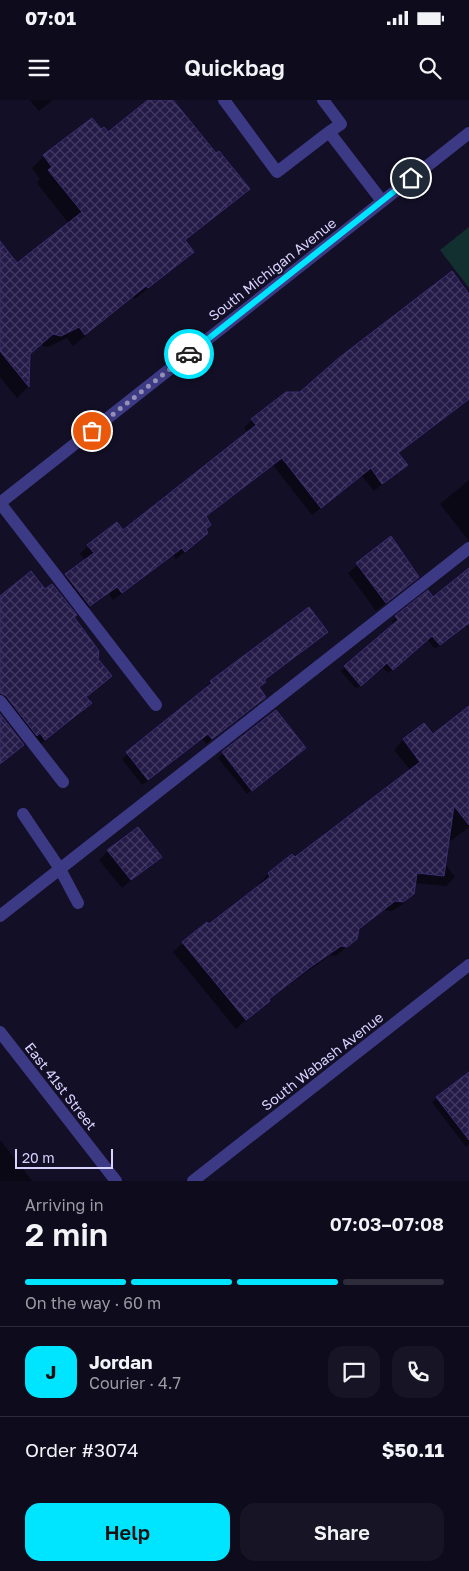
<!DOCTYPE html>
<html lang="en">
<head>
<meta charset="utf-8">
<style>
	:root { --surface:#0e0b1c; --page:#171425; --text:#f1f3f6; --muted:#9b9ba3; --line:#2e2b3b; --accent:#00e5ff }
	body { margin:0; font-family:"Golos Text",sans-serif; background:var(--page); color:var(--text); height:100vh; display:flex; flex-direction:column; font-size:19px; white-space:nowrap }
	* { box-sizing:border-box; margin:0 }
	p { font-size:16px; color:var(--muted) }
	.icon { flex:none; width:28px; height:28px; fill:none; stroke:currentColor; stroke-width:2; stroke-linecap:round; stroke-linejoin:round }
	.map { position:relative; height:1081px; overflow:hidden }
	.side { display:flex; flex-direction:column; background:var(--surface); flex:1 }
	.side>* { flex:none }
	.scale { position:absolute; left:15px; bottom:12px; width:98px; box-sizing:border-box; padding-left:5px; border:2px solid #d9d4ff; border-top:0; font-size:14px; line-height:18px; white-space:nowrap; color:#d9d4ff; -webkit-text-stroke:4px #130f26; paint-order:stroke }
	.pin { position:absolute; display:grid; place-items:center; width:42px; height:42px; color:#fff; margin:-21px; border:2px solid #fff; border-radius:50%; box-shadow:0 1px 5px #0007 }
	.courier { position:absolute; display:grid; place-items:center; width:50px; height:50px; margin:-25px; border:4px solid #00e5ff; border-radius:50%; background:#fff; color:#222; box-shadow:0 1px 6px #0007 }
	.overview em { font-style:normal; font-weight:600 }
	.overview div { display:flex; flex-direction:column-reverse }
	.overview { display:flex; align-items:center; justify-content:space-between; height:85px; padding:0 25px }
	h1 { font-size:32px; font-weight:600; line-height:38px }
	.bar { display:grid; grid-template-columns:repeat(4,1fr); gap:8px 5px; align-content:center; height:60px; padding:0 25px }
	.bar i { height:6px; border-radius:4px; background:var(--line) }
	.bar .selected { background:var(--accent) }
	.bar p { grid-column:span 4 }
	.line { display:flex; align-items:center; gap:12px; padding:0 25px; border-top:1px solid var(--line) }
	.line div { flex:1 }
	.round { display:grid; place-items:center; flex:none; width:52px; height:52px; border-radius:15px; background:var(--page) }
	.action { display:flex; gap:10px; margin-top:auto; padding:10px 25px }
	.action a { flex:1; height:58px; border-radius:15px; background:var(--accent); color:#111; font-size:20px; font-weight:600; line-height:58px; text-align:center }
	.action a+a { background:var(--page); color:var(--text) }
	.status { display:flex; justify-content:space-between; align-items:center; height:35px; padding:0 25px; background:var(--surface); direction:ltr }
	.status svg { height:14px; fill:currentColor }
	header { display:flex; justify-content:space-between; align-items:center; height:65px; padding:0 25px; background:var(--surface); font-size:22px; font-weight:600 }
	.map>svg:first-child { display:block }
	.green { fill:#12302f }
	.shadow { fill:#0007 }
	.building { fill:url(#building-cross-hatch); stroke:#3b2d73 }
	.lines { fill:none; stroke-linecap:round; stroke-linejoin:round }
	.minor { stroke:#3d3a85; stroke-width:12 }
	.done { stroke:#948fb3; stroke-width:5; stroke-dasharray:0 9 }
	.route { stroke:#00e5ff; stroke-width:6 }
	.labels { text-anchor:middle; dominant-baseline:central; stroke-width:4; stroke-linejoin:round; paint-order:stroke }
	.street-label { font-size:14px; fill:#d9d4ff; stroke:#130f26 }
</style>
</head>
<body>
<div class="status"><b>07:01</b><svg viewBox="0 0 49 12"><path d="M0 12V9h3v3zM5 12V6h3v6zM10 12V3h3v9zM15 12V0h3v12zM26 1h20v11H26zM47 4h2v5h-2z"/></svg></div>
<header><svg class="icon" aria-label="menu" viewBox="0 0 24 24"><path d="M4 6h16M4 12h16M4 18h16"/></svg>Quickbag<svg class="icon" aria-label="search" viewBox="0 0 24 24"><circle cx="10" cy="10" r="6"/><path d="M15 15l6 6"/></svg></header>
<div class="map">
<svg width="469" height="1081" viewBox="0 0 469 1081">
	<defs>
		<pattern id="building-cross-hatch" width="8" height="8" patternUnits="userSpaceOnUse" patternTransform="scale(1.25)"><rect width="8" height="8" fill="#241b47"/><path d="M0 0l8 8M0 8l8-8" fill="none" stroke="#433b63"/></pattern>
	</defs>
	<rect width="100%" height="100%" fill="#130f26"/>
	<path class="green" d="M 469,127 L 469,188 L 440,150 Z"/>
	<path class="shadow" d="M 30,0 L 53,0 L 39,11 Z
		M 149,0 L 170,0 L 248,89 L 184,142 L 192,152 L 135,199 L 133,197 L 73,246 L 67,238 L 48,247 L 40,245 L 28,255 L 28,287 L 17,298 L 0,277 L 0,143 L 17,165 L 69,124 L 37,83 L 40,79 L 32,68 L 44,56 L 92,19 L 101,31 L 108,33 Z
		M 469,196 L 469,298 L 397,354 L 406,365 L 374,391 L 362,376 L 312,415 L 273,365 L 205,417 L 206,433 L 198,441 L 176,459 L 173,455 L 113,500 L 109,494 L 81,513 L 58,483 L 85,460 L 80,454 L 88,446 L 123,431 L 248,333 L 244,328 L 252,320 Z
		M 469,380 L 469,441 L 440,404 Z
		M 391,438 L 418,477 L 376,511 L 348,473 Z
		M 469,470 L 469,509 L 464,526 L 435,549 L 427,539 L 388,573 L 382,567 L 356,589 L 341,571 L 394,525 L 392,521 L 396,517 L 433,499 Z
		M 45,491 L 73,518 L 97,559 L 110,576 L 85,598 L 90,603 L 81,613 L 35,648 L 0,610 L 0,497 Z
		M 321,537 L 263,581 L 258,588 L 259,602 L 206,644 L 202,639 L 142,685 L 122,659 L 207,589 L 206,587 L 211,582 Z
		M 0,616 L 23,645 L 0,665 Z
		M 469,622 L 469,727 L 436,752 L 455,777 L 446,786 L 414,783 L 413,794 L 403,804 L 392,811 L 384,810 L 358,831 L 356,838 L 336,856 L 330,855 L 268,900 L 236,929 L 173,852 L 183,843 L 209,826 L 261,786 L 259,784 L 268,774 L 292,756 L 295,759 L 411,671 L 394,650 L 403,640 L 424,625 L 432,636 Z
		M 299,652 L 247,694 L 218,658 L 223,653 Z
		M 108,751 L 160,757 L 122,788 L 99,760 Z
		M 469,973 L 469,1044 L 466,1047 L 432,1002 Z
		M 0,1040 L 32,1081 L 0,1081 Z"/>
	<path class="building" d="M 148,0 L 173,0 L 216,53 L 219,51 L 250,89 L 185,140 L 194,152 L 148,188 L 146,186 L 85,235 L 79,227 L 61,236 L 53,234 L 30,254 L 29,287 L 0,251 L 0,141 L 17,163 L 82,112 L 48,70 L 52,67 L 43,55 L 92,18 L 101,29 L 104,27 L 108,32 Z
		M 452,171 L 469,194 L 469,299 L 398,353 L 408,365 L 382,384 L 371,368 L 321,408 L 282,358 L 206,416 L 211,425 L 206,429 L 208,433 L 185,452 L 182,448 L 122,493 L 117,487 L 90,506 L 65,474 L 94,453 L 87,445 L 117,422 L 123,430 L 256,325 L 251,319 L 286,292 L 300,292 L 340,257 Z
		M 391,436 L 419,477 L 386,503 L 356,463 Z
		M 469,468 L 469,523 L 440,545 L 432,536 L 393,570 L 387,563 L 361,586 L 344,566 L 398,520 L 395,516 L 428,490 L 433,497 Z
		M 31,471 L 45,489 L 52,484 L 77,515 L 74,517 L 99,551 L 98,559 L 112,576 L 86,597 L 92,603 L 45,640 L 40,633 L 37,636 L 6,596 L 0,593 L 0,496 Z
		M 309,507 L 328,532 L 264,580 L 266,582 L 259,587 L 266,597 L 212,639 L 208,634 L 148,680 L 126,652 L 212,583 L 210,581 Z
		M 469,606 L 469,725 L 454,706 L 444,776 L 417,773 L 414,794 L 403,802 L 395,801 L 359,829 L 357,839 L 347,847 L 341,846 L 312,866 L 269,899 L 270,901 L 246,920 L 182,842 L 207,822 L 209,824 L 270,777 L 268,773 L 292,754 L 295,757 L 420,662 L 403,639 L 424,623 L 433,634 Z
		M 276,610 L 306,648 L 252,691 L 222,652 Z
		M 0,614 L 24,645 L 0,664 Z
		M 138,727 L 162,757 L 131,780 L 107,750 Z
		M 469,972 L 469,1040 L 436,997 Z"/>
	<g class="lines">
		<path class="minor" d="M 224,0 L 277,72 L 329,32
			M 323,0 L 341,24 L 329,32 L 382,101
			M 0,403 L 469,33
			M 0,403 L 156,605
			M 0,601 L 63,682
			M 23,714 L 60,769 L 78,803
			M 0,816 L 469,448
			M 0,932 L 116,1081
			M 193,1081 L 469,865"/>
	</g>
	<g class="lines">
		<path class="done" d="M 92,331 L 189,254"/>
		<path class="route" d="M 189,254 L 411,78"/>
	</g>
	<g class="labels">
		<g class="street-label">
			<text transform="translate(272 169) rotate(-38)">South Michigan Avenue</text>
			<text transform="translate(322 961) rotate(-38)">South Wabash Avenue</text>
			<text transform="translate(61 986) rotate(52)">East 41st Street</text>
		</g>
	</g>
</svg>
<div class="scale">20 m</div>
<div class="pin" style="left:92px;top:331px;background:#ea580c"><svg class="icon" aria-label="bag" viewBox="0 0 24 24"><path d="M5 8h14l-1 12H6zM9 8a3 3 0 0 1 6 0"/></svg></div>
<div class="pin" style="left:411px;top:78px;background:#1f2937"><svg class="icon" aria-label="home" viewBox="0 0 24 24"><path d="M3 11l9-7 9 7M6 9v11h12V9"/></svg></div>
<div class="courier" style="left:189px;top:254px"><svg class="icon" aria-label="car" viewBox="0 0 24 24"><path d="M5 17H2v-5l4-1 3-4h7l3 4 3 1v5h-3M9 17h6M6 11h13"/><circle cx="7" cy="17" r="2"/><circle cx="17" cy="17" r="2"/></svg></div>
</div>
<section class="side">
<div class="overview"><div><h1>2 min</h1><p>Arriving in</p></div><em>07:03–07:08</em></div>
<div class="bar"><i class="selected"></i><i class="selected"></i><i class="selected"></i><i></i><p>On the way · 60 m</p></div>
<div class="line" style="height:90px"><b class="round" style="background:var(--accent);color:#111">J</b><div><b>Jordan</b><p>Courier · 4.7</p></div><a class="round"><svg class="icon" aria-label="chat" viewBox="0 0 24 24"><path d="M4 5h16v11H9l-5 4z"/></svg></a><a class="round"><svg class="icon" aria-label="phone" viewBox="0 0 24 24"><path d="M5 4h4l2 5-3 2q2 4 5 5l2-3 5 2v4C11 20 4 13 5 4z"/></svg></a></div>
<div class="line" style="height:65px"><div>Order #3074</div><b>$50.11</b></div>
<div class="action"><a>Help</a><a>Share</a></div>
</section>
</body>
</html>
